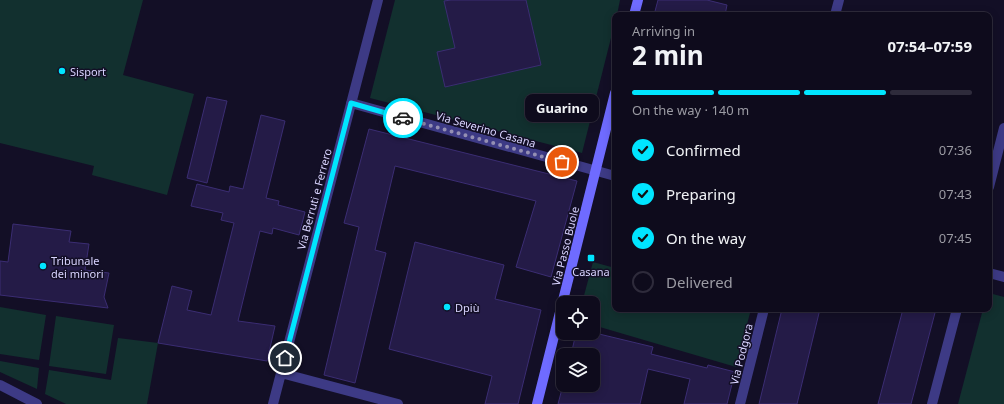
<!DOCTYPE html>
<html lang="en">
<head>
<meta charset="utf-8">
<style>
	:root { --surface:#0e0b1c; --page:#1c1929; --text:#f1f3f6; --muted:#9b9ba3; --line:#2e2b3b; --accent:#00e5ff }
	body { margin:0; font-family:"Noto Sans",sans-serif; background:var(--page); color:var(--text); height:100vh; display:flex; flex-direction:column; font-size:15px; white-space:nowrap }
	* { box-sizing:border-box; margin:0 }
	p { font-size:13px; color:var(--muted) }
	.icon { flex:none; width:22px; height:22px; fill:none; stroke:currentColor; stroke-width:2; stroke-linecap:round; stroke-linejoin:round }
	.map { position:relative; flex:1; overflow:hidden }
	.panel { position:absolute; left:612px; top:12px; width:380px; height:300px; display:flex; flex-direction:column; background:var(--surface); border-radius:8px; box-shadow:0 2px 10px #0003,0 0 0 1px var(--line) }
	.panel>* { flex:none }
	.fabs { position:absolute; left:556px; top:296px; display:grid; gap:8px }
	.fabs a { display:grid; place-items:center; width:44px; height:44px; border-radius:8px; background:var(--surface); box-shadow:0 2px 10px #0003,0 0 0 1px var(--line); font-size:20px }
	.pin { position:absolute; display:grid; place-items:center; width:34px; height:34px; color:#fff; margin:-17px; border:2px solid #fff; border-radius:50%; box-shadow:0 1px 4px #0007 }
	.courier { position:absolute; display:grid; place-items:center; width:40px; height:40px; margin:-20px; border:3px solid #00e5ff; border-radius:50%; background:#fff; color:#222; box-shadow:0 1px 5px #0007 }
	.bubble { position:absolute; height:28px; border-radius:8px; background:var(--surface); box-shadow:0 2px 10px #0003,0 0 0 1px var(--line); font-size:13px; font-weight:700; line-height:28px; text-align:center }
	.summary em { font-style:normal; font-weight:700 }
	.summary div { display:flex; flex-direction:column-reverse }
	.summary { display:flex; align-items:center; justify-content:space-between; height:68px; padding:0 20px }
	h1 { font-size:26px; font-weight:700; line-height:30px }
	.bar { display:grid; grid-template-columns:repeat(4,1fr); gap:6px 4px; align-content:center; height:48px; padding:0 20px }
	.bar i { height:5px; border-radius:3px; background:var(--line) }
	.bar .active { background:var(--accent) }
	.bar p { grid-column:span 4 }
	ol { padding:0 20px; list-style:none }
	li { display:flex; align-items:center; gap:12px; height:44px }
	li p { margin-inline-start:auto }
	li .icon { padding:4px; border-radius:50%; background:var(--accent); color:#111; stroke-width:4 }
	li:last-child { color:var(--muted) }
	li i { width:22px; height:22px; border:2px solid var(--line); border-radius:50% }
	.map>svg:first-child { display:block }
	.green { fill:#12302f }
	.building { fill:#241b47; stroke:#3b2d73 }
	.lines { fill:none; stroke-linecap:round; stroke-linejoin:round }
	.street { stroke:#3d3a85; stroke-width:10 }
	.secondary { stroke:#6f6bff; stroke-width:10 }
	.done { stroke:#948fb3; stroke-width:4; stroke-dasharray:0 7.2 }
	.route { stroke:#00e5ff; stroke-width:5 }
	.poi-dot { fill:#00e5ff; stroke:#130f26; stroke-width:1.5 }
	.labels { text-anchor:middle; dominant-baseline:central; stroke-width:3; stroke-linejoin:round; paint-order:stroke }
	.poi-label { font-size:11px; fill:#d9d4ff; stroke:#130f26; text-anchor:start }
	.street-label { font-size:11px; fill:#d9d4ff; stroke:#130f26 }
</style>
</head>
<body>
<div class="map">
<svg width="1004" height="404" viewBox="0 0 1004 404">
	<rect width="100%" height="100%" fill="#130f26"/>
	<path class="green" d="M 0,0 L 143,0 L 123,75 L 194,94 L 167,195 L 92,175 L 94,166 L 0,143 Z
		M 395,0 L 620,0 L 617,15 L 615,15 L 615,22 L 582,153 L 370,98 Z
		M 593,262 L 615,268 L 615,309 L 751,309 L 736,367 L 593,325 L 593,303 L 582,303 Z
		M 989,293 L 1004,297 L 1004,404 L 958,404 L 983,309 L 989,309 Z
		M 0,307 L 46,315 L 39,360 L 0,354 Z
		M 56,316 L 114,325 L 106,374 L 49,366 Z
		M 118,338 L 158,343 L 147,404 L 66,404 L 45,394 L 49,370 L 111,380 Z
		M 0,361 L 39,368 L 37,389 L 0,372 Z"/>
	<path class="building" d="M 451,0 L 526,0 L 541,65 L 445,87 L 437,52 L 455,48 L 444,1 Z
		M 658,0 L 707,0 L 727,5 L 725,15 L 654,15 Z
		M 207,97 L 227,101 L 207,183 L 187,178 Z
		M 261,115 L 285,121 L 266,198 L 279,201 L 278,205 L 305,212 L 299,235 L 273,228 L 272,234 L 260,231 L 238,321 L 275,326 L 267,361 L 158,343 L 172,286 L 192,291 L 187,310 L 211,315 L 234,223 L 221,220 L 223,213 L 191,206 L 197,184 L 229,192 L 230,186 L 243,189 Z
		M 369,129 L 577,181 L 551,277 L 516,267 L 536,201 L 395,166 L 375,250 L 386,253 L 355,383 L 324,375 L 359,227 L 344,223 Z
		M 13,224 L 71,231 L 69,242 L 89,244 L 85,270 L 109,273 L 104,297 L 108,308 L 0,295 L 0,261 L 8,262 Z
		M 415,242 L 504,265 L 495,299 L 541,310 L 518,404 L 485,404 L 492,376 L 389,349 Z
		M 782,309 L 820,309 L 797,404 L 759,404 Z
		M 903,309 L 936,309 L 911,404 L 878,404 Z
		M 576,333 L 595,333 L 653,347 L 651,354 L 707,368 L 708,365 L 735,372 L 727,404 L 684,404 L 690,379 L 648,369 L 640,404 L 558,404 L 563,385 L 593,385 L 593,355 L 571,355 Z"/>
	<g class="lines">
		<path class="street" d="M 835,15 L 839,0
			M 351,103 L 615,176
			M 989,187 L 1004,128
			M 989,273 L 1004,277
			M 281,373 L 398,404
			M 0,385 L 37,404
			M 273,404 L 378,0
			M 740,404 L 764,309
			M 932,404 L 957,309"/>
		<path class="secondary" d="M 634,15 L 638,0
			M 537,404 L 615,93"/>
	</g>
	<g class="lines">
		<path class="done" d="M 403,118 L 562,162"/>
		<path class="route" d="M 285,358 L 351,103 L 403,118"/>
	</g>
	<g class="poi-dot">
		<circle cx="62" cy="71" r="4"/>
		<rect x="587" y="254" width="8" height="8" rx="2"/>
		<circle cx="43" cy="266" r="4"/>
		<circle cx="447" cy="307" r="4"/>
	</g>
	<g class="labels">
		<g class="poi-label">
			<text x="70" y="71">Sisport</text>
			<text x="51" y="260">Tribunale<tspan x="51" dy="13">dei minori</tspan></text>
			<text x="591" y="271" text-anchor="middle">Casana</text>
			<text x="455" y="307">Dpiù</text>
		</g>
		<g class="street-label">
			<text transform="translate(486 129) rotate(16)">Via Severino Casana</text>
			<text transform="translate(314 199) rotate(-75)">Via Berruti e Ferrero</text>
			<text transform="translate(565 246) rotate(-76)">Via Passo Buole</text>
			<text transform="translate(741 354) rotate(-76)">Via Podgora</text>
		</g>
	</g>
</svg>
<div class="fabs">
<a><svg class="icon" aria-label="locate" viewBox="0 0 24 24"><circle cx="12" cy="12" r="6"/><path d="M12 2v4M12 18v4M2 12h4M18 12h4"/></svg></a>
<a><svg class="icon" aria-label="layers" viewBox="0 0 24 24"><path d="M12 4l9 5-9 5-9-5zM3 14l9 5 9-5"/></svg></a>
</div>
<div class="pin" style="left:562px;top:162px;background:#ea580c"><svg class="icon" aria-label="bag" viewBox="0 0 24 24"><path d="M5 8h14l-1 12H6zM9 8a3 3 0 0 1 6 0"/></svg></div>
<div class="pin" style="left:285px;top:358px;background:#1f2937"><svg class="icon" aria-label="home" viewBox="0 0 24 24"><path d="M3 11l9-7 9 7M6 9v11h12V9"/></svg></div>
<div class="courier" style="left:403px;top:118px"><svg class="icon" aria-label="car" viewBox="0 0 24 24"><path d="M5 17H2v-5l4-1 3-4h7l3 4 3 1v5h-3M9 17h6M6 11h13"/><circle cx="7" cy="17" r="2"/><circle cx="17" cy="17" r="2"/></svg></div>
<div class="bubble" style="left:525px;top:94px;width:74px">Guarino</div>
<section class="panel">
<div class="summary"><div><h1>2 min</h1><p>Arriving in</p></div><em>07:54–07:59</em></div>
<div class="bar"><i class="active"></i><i class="active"></i><i class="active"></i><i></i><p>On the way · 140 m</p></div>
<ol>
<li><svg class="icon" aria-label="check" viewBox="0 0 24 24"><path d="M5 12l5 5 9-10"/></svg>Confirmed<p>07:36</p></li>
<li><svg class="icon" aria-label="check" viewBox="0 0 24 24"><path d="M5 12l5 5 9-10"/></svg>Preparing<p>07:43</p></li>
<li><svg class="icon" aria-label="check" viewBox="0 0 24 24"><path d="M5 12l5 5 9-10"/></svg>On the way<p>07:45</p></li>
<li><i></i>Delivered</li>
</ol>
</section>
</div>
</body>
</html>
